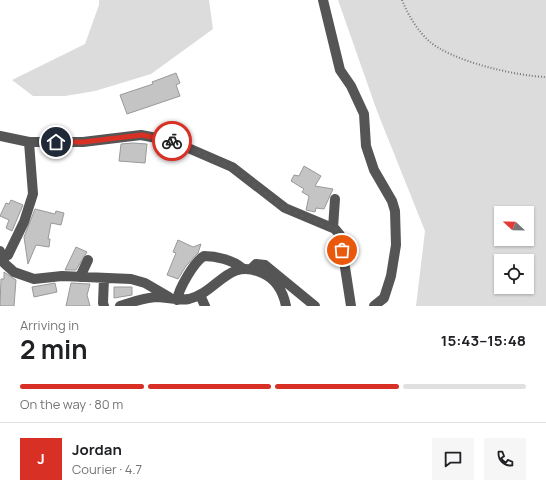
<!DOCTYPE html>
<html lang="en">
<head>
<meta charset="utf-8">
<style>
	:root { --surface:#fff; --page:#f6f6f6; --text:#202124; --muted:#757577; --line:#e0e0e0; --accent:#d93025 }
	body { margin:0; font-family:Manrope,sans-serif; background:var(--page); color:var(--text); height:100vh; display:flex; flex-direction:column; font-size:15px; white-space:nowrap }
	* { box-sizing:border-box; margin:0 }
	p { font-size:13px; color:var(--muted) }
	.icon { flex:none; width:22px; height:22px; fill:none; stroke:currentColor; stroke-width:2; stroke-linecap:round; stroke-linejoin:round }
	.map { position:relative; height:306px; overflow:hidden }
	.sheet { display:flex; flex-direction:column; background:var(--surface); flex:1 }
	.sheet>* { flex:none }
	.needle { width:26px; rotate:292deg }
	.controls { position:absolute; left:494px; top:206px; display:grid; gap:8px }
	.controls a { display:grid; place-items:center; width:40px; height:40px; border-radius:0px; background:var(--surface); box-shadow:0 1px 3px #0004; font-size:20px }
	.pin { position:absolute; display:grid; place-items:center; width:34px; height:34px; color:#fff; margin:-17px; border:2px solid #fff; border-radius:50%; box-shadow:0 1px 4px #0007 }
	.courier { position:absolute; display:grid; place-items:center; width:40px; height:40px; margin:-20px; border:3px solid #d93025; border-radius:50%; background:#fff; color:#222; box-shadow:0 1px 5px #0007 }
	.headline em { font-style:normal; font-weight:700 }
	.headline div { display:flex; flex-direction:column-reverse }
	.headline { display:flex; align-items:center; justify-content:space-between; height:68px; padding:0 20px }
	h1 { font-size:26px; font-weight:700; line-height:30px }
	.bar { display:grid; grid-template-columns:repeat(4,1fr); gap:6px 4px; align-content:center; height:48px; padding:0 20px }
	.bar i { height:5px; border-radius:3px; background:var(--line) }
	.bar .active { background:var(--accent) }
	.bar p { grid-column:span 4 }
	.line { display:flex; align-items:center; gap:10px; padding:0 20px; border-top:1px solid var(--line) }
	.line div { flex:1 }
	.round { display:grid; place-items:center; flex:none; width:42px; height:42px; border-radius:0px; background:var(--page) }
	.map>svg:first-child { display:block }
	.green { fill:#dcdcdc; fill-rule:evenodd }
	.building { fill:#c4c4c4; stroke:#999 }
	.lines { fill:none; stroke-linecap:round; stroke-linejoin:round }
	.path { stroke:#777; stroke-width:2; stroke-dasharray:1 2; stroke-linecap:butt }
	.minor { stroke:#555; stroke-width:10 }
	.done { stroke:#595959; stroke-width:4; stroke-dasharray:0 7.2 }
	.route { stroke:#d93025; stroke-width:5 }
</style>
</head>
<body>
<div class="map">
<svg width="546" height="306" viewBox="0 0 546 306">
	<rect width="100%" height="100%" fill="#fff"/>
	<path class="green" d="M 99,0 L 209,0 L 213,29 L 151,74 L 95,91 L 65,96 L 33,96 L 12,80 L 85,44 L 99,5 Z
		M 338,0 L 546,0 L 546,306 L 416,306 L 425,231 L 377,111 ZM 501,213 L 527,213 L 527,239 L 501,239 ZM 501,261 L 527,261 L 527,287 L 501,287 Z"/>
	<path class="building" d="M 176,73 L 180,83 L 176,85 L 180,96 L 127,114 L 120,95 L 153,84 L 152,82 Z
		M 133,143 L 147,144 L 145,163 L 119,161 L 121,144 Z
		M 304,166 L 321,176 L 315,186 L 333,189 L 324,209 L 316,208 L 315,212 L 306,210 L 309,196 L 302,192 L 304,189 L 291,181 L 294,175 L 299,176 Z
		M 11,200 L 23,205 L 12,231 L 6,228 L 9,220 L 0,216 L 6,203 L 9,204 Z
		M 35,209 L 55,214 L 56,211 L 64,213 L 61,225 L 51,223 L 48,239 L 50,239 L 49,247 L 36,245 L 28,264 L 24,237 Z
		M 178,240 L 193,247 L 201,244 L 198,253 L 186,266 L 178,279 L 167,275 L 176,253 L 173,252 Z
		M 76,247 L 87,252 L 76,270 L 65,270 Z
		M 4,272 L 16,280 L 14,306 L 0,306 L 1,279 L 4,279 Z
		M 55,283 L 57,292 L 34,297 L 32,287 Z
		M 71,283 L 90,284 L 87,295 L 90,306 L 66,306 Z
		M 114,287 L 132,287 L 132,295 L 114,298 Z"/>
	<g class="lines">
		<path class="path" d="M 402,0 C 408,15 417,30 429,41 C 451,61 516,76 546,77"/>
		<path class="minor" d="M 323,0 L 340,70 L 351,86 L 364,114 L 366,146 L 374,170 L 392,201 L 395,211 L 396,245 L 391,276 L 384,298 L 374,306
			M 0,136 L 29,142 L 83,142 L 141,135 L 172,141 L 232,167 L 285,208 L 335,229 L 340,235 L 351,306
			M 333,228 L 335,199
			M 0,251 L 4,263 L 14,272 L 34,279 L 62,276 L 131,279 L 145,283 L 169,297
			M 0,260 L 8,255 L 24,222 L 33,194 L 29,142
			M 252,268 L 256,264 L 265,265 L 315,306
			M 80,277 L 88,260
			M 104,278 L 103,303 L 104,306
			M 200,295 L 205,306
			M 177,300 C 179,288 194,262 204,256 C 216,256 233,260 242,268
			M 120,306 C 132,302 145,297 159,297 C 169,298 179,301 189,299 C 218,292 228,257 262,273 C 276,279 283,291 286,306"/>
	</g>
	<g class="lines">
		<path class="done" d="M 172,141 L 232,167 L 284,208 L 335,229 L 340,235 L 342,250"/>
		<path class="route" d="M 56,142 L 83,142 L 142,135 L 172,141"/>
	</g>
</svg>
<div class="controls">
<a><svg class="needle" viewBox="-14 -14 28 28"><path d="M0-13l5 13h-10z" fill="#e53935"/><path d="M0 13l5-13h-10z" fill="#757577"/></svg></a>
<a><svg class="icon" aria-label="locate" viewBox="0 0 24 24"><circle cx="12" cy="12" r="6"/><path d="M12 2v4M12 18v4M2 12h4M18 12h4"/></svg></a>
</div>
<div class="pin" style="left:342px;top:250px;background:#ea580c"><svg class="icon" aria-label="bag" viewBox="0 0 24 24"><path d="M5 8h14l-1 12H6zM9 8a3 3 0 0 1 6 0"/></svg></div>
<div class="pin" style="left:56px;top:142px;background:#1f2937"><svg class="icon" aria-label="home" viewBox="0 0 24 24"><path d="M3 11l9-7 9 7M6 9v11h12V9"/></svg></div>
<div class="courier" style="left:172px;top:141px"><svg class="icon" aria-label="bike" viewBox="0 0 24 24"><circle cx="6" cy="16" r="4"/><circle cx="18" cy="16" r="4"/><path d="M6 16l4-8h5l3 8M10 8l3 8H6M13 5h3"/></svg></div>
</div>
<section class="sheet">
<div class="headline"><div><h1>2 min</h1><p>Arriving in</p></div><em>15:43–15:48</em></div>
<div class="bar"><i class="active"></i><i class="active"></i><i class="active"></i><i></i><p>On the way · 80 m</p></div>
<div class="line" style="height:72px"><b class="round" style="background:var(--accent);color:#fff">J</b><div><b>Jordan</b><p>Courier · 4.7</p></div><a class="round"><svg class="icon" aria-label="chat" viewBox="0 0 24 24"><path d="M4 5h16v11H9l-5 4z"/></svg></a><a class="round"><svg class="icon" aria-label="phone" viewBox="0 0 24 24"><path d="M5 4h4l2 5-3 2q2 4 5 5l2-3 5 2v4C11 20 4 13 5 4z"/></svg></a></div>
</section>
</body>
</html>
